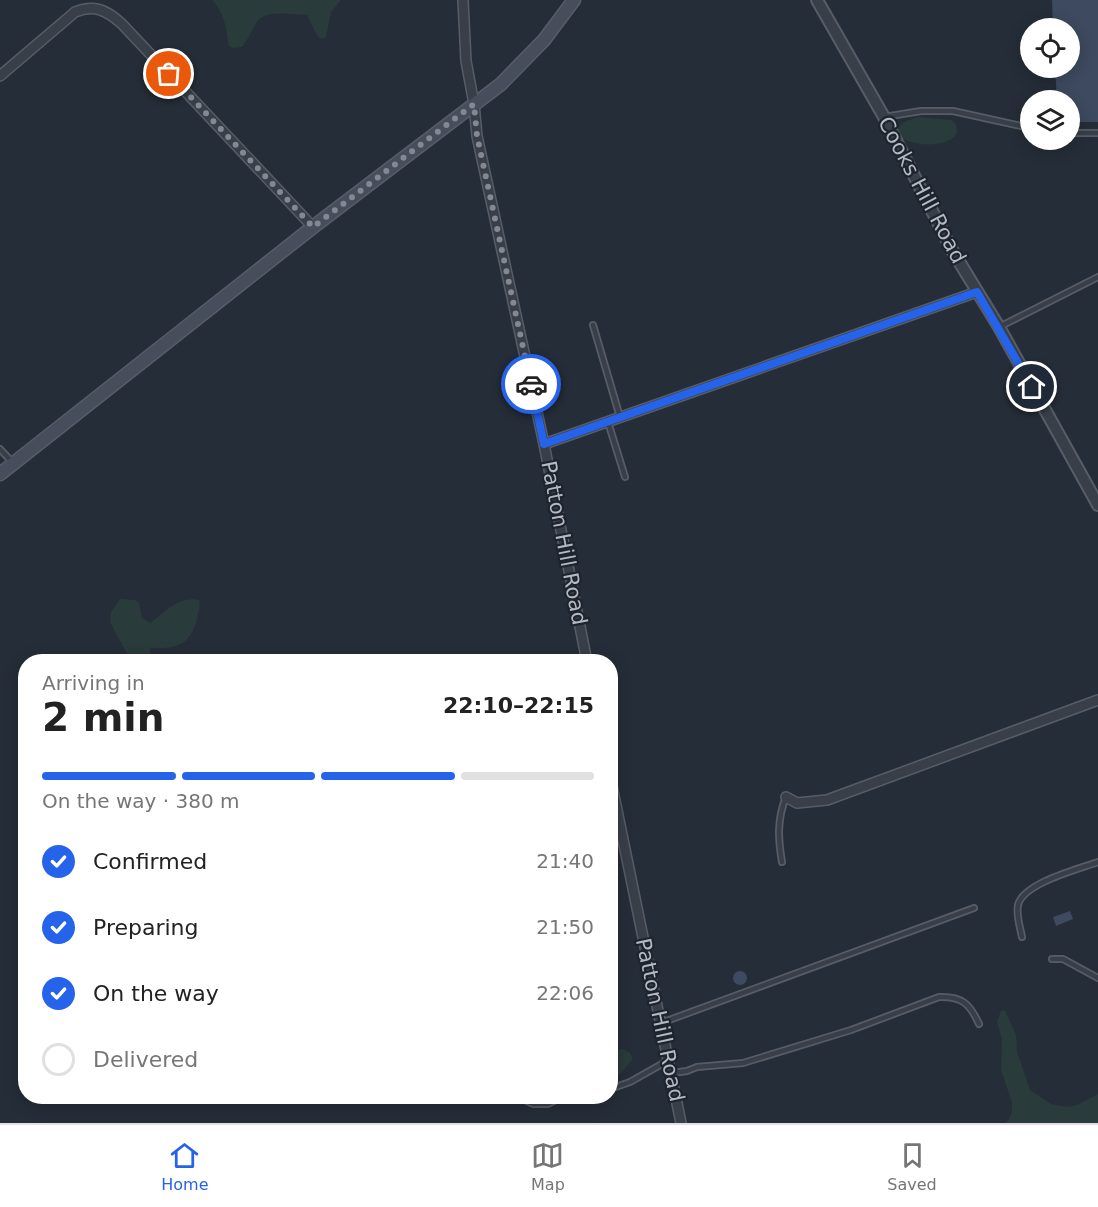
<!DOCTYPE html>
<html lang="en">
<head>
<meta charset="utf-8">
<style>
	:root { --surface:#fff; --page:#f2f2f2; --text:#222; --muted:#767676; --line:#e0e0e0; --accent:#2563eb }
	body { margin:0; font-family:"DejaVu Sans",sans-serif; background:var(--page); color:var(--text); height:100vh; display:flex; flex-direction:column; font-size:22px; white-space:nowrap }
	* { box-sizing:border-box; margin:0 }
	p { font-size:20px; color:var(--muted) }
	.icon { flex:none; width:33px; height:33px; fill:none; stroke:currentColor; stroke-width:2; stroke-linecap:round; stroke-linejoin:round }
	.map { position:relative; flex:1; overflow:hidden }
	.side { position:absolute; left:18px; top:654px; width:600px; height:450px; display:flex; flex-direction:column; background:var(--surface); border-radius:24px; box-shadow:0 3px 15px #0003 }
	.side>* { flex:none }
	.controls { position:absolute; left:1020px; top:18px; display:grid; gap:12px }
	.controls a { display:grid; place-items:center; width:60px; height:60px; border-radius:50%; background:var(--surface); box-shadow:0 3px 15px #0003; font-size:30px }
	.pin { position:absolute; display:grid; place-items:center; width:51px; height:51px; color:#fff; margin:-26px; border:3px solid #fff; border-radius:50%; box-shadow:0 2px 6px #0007 }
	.courier { position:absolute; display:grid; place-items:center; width:60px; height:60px; margin:-30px; border:4px solid #2563eb; border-radius:50%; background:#fff; color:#222; box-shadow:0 2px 8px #0007 }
	.headline em { font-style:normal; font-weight:600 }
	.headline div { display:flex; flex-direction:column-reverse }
	.headline { display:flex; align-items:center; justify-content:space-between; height:102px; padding:0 24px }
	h1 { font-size:39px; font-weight:600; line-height:45px }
	.bar { display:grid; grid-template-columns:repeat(4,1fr); gap:9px 6px; align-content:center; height:72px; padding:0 24px }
	.bar i { height:8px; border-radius:4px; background:var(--line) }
	.bar .selected { background:var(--accent) }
	.bar p { grid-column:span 4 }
	ol { padding:0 24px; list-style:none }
	li { display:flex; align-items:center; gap:18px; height:66px }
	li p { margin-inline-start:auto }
	li .icon { padding:6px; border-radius:50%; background:var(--accent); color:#fff; stroke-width:4 }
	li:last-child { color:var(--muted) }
	li i { width:33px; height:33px; border:3px solid var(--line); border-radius:50% }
	.menu { display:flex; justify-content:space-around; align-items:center; height:84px; border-top:2px solid var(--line); background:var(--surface); font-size:16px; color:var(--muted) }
	.menu a { display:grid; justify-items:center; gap:3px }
	.menu .selected { color:var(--accent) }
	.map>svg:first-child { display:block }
	.green { fill:#2a3b3b }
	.water { fill:#3d4a5f }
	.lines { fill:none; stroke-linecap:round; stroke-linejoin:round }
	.service-casing { stroke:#575d66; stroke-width:8 }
	.minor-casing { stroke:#575d66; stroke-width:12 }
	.tertiary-casing { stroke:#575d66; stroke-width:14 }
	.secondary-casing { stroke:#575d66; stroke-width:15 }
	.service { stroke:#383f48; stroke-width:4.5 }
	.minor { stroke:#383f48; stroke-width:9 }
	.tertiary { stroke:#383f48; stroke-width:10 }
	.secondary { stroke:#474e5b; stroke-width:12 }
	.done { stroke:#828993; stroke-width:6; stroke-dasharray:0 10.8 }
	.route { stroke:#2563eb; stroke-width:8 }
	.labels { text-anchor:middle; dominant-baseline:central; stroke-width:4.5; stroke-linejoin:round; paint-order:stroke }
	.street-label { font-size:21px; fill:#b4bac4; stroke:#1e242d }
</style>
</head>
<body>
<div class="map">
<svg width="1098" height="1123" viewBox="0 0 1098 1123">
	<rect width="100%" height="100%" fill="#252d38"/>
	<path class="green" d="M 212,0 L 341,0 L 331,12 L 326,37 L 322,39 L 318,37 L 307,15 C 293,15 266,9 257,22 C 252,31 248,39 242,47 L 233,48 L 229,46 C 226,28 225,14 212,0 Z
		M 917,117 L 951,120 L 955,123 C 956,125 957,130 957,132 C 952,149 904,148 897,132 C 898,122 908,121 917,117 Z
		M 120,599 L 135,600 L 139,603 L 142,618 L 150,623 C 164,613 179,595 199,600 C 201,607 198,612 197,619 C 190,646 175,649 150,648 L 151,661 L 131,661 L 110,622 L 111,612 Z
		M 1005,1010 L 1016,1035 L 1017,1052 L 1030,1090 L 1051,1104 L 1067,1107 L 1077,1105 L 1098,1094 L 1098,1123 L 1004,1123 L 1008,1121 L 1012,1112 L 1012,1103 L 1001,1070 L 1002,1040 L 997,1021 L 1001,1011 Z
		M 623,1049 L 630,1053 L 633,1059 L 621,1073 L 611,1079 L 611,1051 Z"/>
	<path class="water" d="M 1052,0 L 1098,0 L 1098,122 L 1071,122 L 1070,121 L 1070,100 L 1057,100 L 1055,68 L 1070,68 L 1070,28 L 1053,28 Z
		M 1070,911 L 1073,919 L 1056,926 L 1053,917 Z
		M733 978a7 7 0 1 1 14 0a7 7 0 1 1-14 0Z"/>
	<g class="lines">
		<g class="service-casing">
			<path id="service" d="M 884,117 L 921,111 L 953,111 L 1030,128
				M 1070,133 L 1098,133
				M 593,325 L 620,417
				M 999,327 L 1098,277
				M 608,422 L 625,477
				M 0,449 L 13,463
				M 782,862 C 778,839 777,819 786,797
				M 1022,937 C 1020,927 1016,915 1018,905 C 1023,883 1079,869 1098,862
				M 1052,959 L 1063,959 L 1098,978
				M 661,1023 L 974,908
				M 672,1073 L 687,1071 L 697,1067 L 743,1063 L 851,1030 L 939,997 C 962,996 970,1004 979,1024
				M 610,1089 L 630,1082 L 669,1060
				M 516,1096 L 533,1104 L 548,1104 L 558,1099 L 583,1096"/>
		</g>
		<g class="minor-casing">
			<path id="minor" d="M 463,0 L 466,61 L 474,104 L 477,136 L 544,444 L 587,662
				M 0,76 L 75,12 C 94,4 106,10 121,23 L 313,227
				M 544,444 L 977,292
				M 610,776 L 681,1123
				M 786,797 L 797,803 L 827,800 L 1098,700"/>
		</g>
		<g class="tertiary-casing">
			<path id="tertiary" d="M 817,0 L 884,117 L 952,250 L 999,327 L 1098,505"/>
		</g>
		<g class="secondary-casing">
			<path id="secondary" d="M 0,474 L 313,227 L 501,84 L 544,40 L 574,0"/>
		</g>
		<use href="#service" class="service"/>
		<use href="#minor" class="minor"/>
		<use href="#tertiary" class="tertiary"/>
		<use href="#secondary" class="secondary"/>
	</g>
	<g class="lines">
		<path class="done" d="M 169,74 L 313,227 L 474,104 L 477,136 L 531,384"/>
		<path class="route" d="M 531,384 L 544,444 L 977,292 L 1032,387"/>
	</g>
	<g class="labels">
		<g class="street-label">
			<text transform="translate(922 190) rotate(62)">Cooks Hill Road</text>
			<text transform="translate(564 543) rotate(79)">Patton Hill Road</text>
			<text transform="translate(660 1020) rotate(78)">Patton Hill Road</text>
		</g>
	</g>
</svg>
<div class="controls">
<a><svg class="icon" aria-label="locate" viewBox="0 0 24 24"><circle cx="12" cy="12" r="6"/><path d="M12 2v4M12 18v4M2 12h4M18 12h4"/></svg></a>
<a><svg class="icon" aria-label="layers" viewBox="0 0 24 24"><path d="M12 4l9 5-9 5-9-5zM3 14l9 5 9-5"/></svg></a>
</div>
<div class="pin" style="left:169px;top:74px;background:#ea580c"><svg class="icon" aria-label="bag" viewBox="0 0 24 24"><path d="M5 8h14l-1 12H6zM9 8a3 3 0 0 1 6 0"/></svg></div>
<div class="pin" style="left:1032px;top:387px;background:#1f2937"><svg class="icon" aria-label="home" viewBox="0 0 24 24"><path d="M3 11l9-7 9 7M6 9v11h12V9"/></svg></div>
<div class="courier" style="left:531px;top:384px"><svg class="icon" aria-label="car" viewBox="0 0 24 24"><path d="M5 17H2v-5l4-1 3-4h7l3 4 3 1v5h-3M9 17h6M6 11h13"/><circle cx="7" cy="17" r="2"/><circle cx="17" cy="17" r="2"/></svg></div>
<section class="side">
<div class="headline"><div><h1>2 min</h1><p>Arriving in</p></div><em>22:10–22:15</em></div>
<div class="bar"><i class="selected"></i><i class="selected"></i><i class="selected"></i><i></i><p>On the way · 380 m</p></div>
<ol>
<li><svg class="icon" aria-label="check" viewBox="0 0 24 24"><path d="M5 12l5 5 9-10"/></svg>Confirmed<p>21:40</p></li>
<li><svg class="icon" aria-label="check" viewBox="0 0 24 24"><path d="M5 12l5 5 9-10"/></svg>Preparing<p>21:50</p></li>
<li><svg class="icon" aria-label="check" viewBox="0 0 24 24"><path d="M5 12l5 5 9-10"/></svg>On the way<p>22:06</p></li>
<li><i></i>Delivered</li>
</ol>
</section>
</div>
<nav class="menu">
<a class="selected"><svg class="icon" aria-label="home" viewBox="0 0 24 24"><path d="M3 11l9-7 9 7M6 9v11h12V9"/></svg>Home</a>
<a><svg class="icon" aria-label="map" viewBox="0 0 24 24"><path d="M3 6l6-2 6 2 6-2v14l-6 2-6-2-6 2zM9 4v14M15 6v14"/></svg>Map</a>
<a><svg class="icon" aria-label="saved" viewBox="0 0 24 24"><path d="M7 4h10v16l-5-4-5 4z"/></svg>Saved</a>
</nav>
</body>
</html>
